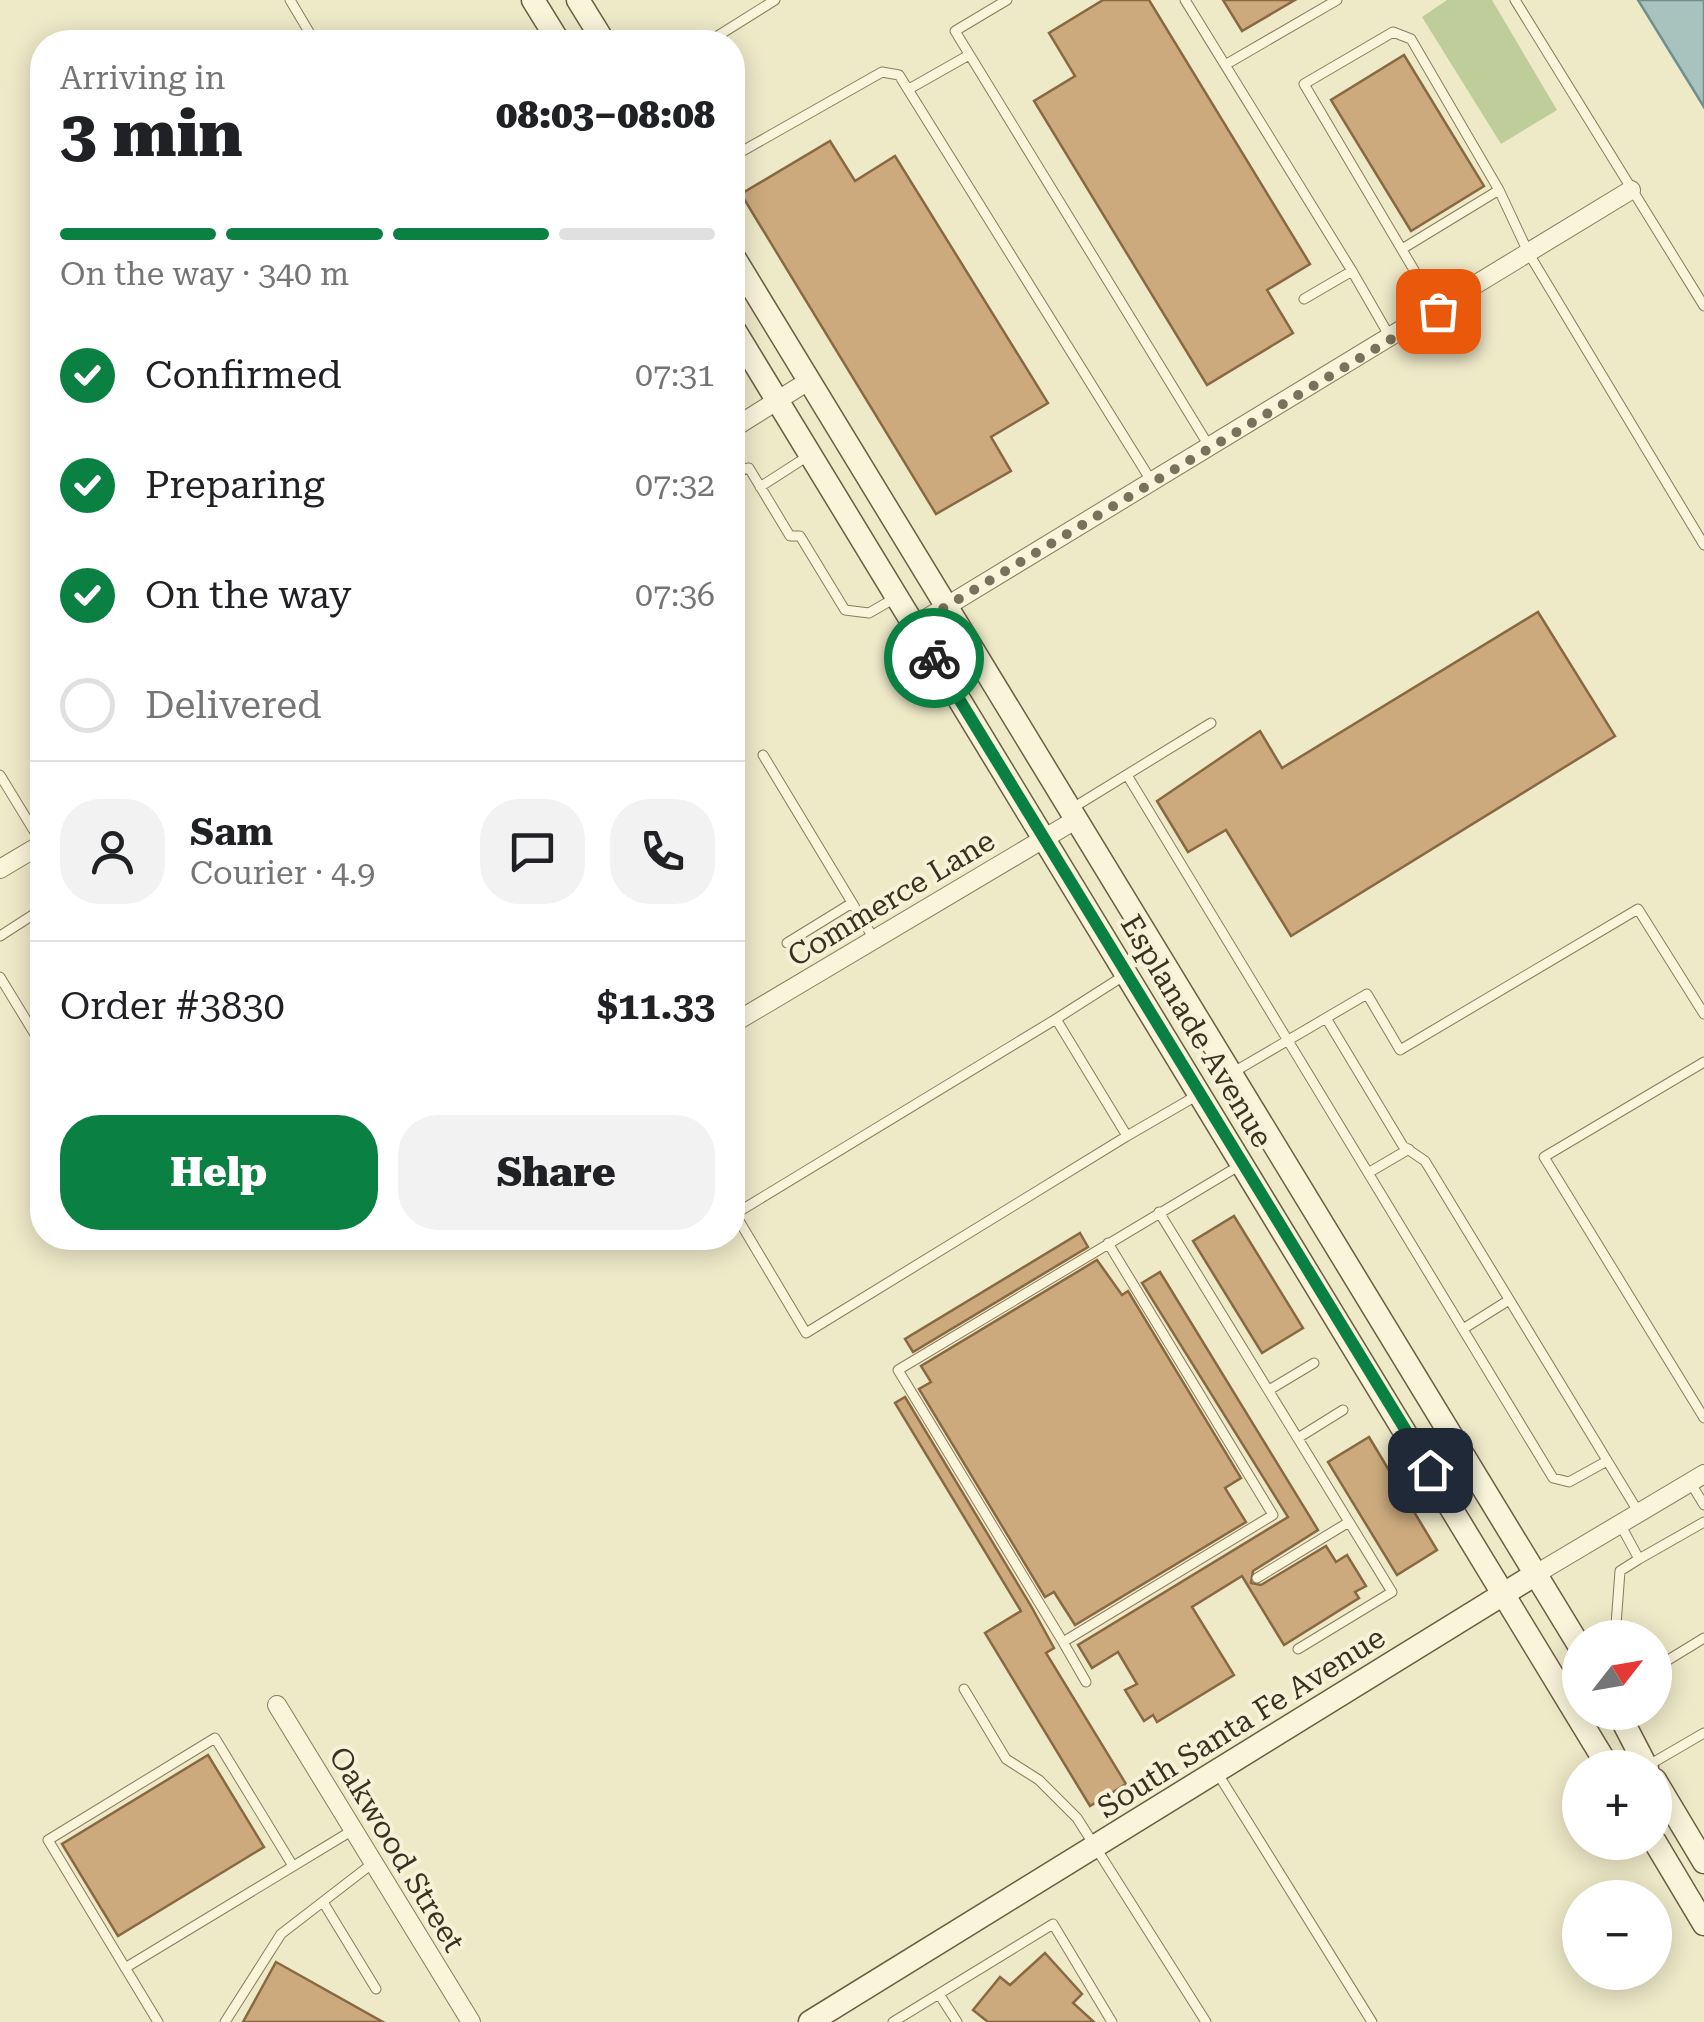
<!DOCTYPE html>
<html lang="en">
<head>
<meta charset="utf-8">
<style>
	:root { --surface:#fff; --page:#f2f2f2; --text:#202124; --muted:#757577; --line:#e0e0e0; --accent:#0b8043 }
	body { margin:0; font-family:"Roboto Serif",serif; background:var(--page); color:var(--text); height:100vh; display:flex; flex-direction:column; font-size:38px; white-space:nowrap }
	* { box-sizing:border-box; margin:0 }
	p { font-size:32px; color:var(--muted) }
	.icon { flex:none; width:55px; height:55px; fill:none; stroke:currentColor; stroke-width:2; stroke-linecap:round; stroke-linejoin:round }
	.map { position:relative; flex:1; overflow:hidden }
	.drawer { position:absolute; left:30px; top:30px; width:715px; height:1220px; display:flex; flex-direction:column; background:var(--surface); border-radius:40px; box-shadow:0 5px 25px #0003 }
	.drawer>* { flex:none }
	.needle { width:65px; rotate:59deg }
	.tools { position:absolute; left:1562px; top:1620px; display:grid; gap:20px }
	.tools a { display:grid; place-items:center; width:110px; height:110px; border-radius:50%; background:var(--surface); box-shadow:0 5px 25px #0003; font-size:50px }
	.pin { position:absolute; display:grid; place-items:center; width:85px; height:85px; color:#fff; margin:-42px; border-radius:20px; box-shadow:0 5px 15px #0006 }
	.courier { position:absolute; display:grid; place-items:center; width:100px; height:100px; margin:-50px; border:8px solid #0b8043; border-radius:50%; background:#fff; color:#222; box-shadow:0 2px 12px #0007 }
	.summary em { font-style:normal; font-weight:800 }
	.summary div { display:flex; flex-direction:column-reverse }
	.summary { display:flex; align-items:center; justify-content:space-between; height:170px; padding:0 30px }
	h1 { font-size:65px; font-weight:800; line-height:75px }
	.bar { display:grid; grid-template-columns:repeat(4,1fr); gap:15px 10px; align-content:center; height:120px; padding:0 30px }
	.bar i { height:12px; border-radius:8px; background:var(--line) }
	.bar .selected { background:var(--accent) }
	.bar p { grid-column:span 4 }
	.line { display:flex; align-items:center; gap:25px; padding:0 30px; border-top:2px solid var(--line) }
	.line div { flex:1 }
	.round { display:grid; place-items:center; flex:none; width:105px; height:105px; border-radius:40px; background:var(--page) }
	ol { padding:0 30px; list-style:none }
	li { display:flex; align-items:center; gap:30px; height:110px }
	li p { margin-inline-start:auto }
	li .icon { padding:10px; border-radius:50%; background:var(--accent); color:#fff; stroke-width:4 }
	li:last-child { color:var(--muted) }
	li i { width:55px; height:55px; border:5px solid var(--line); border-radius:50% }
	.primary-button { display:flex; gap:20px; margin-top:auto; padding:20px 30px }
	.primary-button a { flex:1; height:115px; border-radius:40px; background:var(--accent); color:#fff; font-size:40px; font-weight:800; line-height:115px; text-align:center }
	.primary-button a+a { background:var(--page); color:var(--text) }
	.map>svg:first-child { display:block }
	.green { fill:#bfcd9b }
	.water { fill:#a8c2be; stroke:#6e918e; stroke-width:2.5 }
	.building { fill:#ccaa7d; stroke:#896942; stroke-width:2.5 }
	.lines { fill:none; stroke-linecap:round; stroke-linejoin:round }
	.lane-casing { stroke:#8a7c5c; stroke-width:11 }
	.street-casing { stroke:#8a7c5c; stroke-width:20 }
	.secondary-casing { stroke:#6c5d3f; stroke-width:25 }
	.lane { stroke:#f9f4da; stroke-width:9 }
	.street { stroke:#f9f4da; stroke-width:18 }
	.secondary { stroke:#f9f4da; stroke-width:22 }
	.done { stroke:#79715a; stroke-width:10; stroke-dasharray:0 18 }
	.route { stroke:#0b8043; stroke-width:12 }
	.labels { text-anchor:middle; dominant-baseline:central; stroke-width:8; stroke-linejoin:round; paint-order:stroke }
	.street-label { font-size:30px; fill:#3a3120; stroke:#f6f1d7 }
</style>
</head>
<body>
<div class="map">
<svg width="1704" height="2022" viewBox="0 0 1704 2022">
	<rect width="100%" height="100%" fill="#eee9c7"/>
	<path class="green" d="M 1447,0 L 1492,0 L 1557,110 L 1501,144 L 1422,17 Z"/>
	<path class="water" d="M 1638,0 L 1704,0 L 1704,107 Z"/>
	<path class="building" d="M 1103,0 L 1149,0 L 1310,264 L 1267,290 L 1293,333 L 1207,385 L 1034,101 L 1075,76 L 1049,33 Z
		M 1223,0 L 1295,0 L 1242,31 Z
		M 1404,55 L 1484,186 L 1411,231 L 1331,100 Z
		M 830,141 L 855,181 L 895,156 L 1048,403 L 991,437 L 1011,471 L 936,514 L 741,194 Z
		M 1538,612 L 1615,736 L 1291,936 L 1226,830 L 1188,852 L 1157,801 L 1260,731 L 1282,768 Z
		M 1234,1216 L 1303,1328 L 1262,1353 L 1193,1241 Z
		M 1080,1233 L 1088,1247 L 913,1352 L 905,1339 Z
		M 1097,1260 L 1122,1295 L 1128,1291 L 1241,1478 L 1225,1488 L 1246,1522 L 1075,1625 L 1054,1592 L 1045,1597 L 919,1389 L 931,1382 L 921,1366 Z
		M 1160,1272 L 1318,1530 L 1253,1571 L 1251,1583 L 1261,1585 L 1326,1546 L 1336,1562 L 1347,1555 L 1366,1586 L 1355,1592 L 1359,1598 L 1284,1645 L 1242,1576 L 1192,1607 L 1234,1675 L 1157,1722 L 1153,1715 L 1144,1721 L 1125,1690 L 1137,1684 L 1118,1652 L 1092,1668 L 1078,1645 L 1288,1517 L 1142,1283 Z
		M 905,1397 L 1031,1606 L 1054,1648 L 1046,1653 L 1126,1784 L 1090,1806 L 985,1633 L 1021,1611 L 895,1403 Z
		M 1369,1437 L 1437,1550 L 1397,1575 L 1328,1462 Z
		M 208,1755 L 264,1847 L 118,1936 L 62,1844 Z
		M 1045,1953 L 1082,1994 L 1073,2003 L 1094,2022 L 988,2022 L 973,2010 L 1000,1977 L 1010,1985 Z
		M 276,1962 L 383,2022 L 243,2022 Z"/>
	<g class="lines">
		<g class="lane-casing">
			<path id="lane" d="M 290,0 L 315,42
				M 1007,0 L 955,31 L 1209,446
				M 1185,0 L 1352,271
				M 1515,0 L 1704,306
				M 708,42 L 775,0
				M 1225,65 L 1337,0
				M 909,89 L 969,55
				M 732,157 L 882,72 L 899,75 L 1152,482
				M 1499,190 L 1529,254 L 1704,545
				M 1402,249 L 1499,190 L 1411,39 L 1393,32 L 1304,84 L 1437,309
				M 1304,299 L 1352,271 L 1390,337
				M 732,471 L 749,468 L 790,536 L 800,536 L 845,610 L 869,613 L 895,598
				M 760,487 L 808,456
				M 763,755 L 874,939
				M 0,775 L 42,844
				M 1127,775 L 1553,1478 L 1569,1482 L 1607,1461
				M 1071,809 L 1211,723
				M 0,936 L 42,909
				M 787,943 L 852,903
				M 1125,975 L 1056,1019 L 1127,1136 L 1196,1096
				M 0,977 L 42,1046
				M 1326,1018 L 1367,994 L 1400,1050 L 1638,909 L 1704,1014
				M 1056,1019 L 735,1214 L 806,1333 L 1127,1136
				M 1704,1062 L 1544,1157 L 1704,1418
				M 1232,1073 L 1326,1018 L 1403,1146 L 1425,1161 L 1639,1513
				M 1368,1173 L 1409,1149
				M 1159,1212 L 1392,1592 L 1298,1649
				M 1108,1243 L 1273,1515 L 1063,1642 L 898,1370 L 1242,1164
				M 1463,1329 L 1509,1300
				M 1269,1390 L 1314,1363
				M 1298,1438 L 1343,1410
				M 1690,1482 L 1704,1505
				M 1639,1559 L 1704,1522
				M 1257,1578 L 1349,1522
				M 1615,1638 L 1620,1571 L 1639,1559 L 1620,1524
				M 1063,1642 L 1086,1682
				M 1655,1668 L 1704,1638
				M 964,1689 L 1006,1759 L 1039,1780 L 1077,1818 L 1206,2022
				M 1649,1765 L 1704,1733
				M 1218,1774 L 1372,2022
				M 323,1902 L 376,1989
				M 125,1968 L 353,1830
				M 939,1994 L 957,2022
				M 158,2022 L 48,1840 L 215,1738 L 293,1866
				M 225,2022 L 281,1934 L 373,1863
				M 893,2022 L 1053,1924 L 1112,2022"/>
		</g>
		<g class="street-casing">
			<path id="street" d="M 732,429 L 810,380
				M 914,626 L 1631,190
				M 0,869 L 42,844
				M 732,1024 L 1077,819
				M 1536,1574 L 1704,1474
				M 277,1705 L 471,2022"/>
		</g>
		<g class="secondary-casing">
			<path id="secondary" d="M 533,0 L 559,42
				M 578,0 L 604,42
				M 732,254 L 1580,1647
				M 732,326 L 1609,1768
				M 1618,1712 L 1647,1768
				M 1655,1780 L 1704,1862
				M 1655,1842 L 1704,1924
				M 810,2022 L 1536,1574"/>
		</g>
		<use href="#lane" class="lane"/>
		<use href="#street" class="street"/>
		<use href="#secondary" class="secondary"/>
	</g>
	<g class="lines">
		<path class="done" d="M 934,658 L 914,626 L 1438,311"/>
		<path class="route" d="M 934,658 L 1430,1470"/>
	</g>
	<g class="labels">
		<g class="street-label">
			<text transform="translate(891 898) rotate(-31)">Commerce Lane</text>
			<text transform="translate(1197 1031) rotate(59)">Esplanade Avenue</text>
			<text transform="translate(1241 1722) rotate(-32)">South Santa Fe Avenue</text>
			<text transform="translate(397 1849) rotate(59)">Oakwood Street</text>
		</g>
	</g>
</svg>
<div class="tools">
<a><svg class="needle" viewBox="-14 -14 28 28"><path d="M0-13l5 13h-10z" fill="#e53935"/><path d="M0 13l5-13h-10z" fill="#757577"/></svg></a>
<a>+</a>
<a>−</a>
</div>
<div class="pin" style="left:1438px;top:311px;background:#ea580c"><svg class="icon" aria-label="bag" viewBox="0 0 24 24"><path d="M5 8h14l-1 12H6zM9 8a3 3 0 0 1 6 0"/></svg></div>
<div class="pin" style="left:1430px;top:1470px;background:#1f2937"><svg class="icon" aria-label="home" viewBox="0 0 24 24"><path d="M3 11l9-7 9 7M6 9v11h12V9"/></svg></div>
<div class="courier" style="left:934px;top:658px"><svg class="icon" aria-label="bike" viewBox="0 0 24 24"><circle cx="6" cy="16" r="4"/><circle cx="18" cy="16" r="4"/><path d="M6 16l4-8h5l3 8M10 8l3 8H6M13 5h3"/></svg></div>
<section class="drawer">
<div class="summary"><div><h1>3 min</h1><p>Arriving in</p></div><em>08:03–08:08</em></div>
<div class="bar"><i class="selected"></i><i class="selected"></i><i class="selected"></i><i></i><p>On the way · 340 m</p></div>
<ol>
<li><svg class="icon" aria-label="check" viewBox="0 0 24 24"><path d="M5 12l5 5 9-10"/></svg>Confirmed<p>07:31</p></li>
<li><svg class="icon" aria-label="check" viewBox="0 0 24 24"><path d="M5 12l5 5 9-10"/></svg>Preparing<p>07:32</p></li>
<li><svg class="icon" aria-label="check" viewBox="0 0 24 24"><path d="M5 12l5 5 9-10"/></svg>On the way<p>07:36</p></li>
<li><i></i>Delivered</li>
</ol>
<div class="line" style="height:180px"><a class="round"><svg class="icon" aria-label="person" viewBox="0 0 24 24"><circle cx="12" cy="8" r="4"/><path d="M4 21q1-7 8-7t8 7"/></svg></a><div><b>Sam</b><p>Courier · 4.9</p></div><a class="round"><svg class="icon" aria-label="chat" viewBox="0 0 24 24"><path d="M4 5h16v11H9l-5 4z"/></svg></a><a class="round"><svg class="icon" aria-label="phone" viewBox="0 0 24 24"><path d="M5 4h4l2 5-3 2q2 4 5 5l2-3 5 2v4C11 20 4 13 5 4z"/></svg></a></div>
<div class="line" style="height:130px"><div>Order #3830</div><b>$11.33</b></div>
<div class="primary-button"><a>Help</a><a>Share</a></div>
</section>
</div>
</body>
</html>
